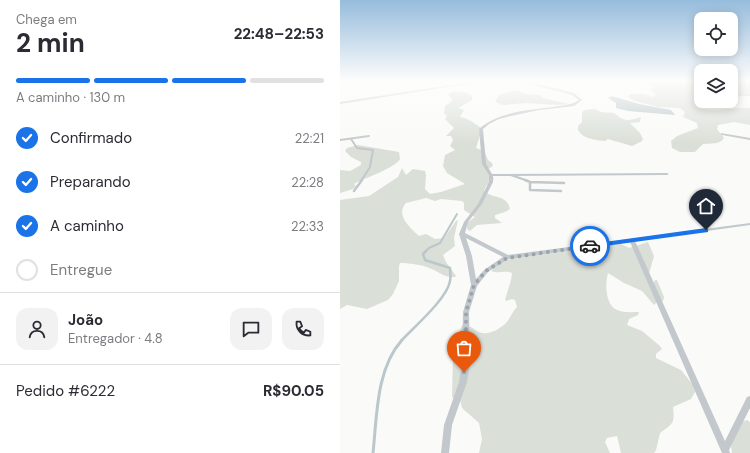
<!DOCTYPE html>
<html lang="pt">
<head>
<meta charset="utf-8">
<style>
	:root { --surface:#fff; --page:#f2f2f3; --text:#2b2b33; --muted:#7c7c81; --line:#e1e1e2; --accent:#1a73e8 }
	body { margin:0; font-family:"DM Sans",sans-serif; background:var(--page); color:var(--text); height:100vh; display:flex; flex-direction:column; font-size:15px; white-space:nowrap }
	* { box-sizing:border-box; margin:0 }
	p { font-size:13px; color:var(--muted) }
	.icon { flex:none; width:22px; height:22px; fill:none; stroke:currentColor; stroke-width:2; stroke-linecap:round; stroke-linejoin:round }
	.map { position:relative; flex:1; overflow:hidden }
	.sheet { display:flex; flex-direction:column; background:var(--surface); width:340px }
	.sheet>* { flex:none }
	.controls { position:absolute; left:354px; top:12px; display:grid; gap:8px }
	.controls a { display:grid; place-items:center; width:44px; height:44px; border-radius:8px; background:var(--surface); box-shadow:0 2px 10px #0003; font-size:20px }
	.pin { position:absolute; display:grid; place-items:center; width:34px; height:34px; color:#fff; margin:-41px -17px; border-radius:50% 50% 50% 0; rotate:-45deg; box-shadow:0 0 4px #0007 }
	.pin .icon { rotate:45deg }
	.courier { position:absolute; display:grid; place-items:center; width:40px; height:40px; margin:-20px; border:3px solid #1a73e8; border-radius:50%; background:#fff; color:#222; box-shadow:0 1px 5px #0007 }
	.head em { font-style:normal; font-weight:700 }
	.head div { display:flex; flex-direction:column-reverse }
	.head { display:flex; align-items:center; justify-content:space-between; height:68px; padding:0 16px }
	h1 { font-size:26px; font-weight:700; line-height:30px }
	.bar { display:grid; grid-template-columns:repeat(4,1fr); gap:6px 4px; align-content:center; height:48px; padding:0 16px }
	.bar i { height:5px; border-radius:3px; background:var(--line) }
	.bar .selected { background:var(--accent) }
	.bar p { grid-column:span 4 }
	.line { display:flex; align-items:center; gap:10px; padding:0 16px; border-top:1px solid var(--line) }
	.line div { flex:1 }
	.round { display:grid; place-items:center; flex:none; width:42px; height:42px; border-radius:12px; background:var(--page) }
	ol { padding:0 16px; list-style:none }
	li { display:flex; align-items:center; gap:12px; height:44px }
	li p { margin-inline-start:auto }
	li .icon { padding:4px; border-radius:50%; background:var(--accent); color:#fff; stroke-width:4 }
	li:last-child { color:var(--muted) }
	li i { width:22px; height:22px; border:2px solid var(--line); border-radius:50% }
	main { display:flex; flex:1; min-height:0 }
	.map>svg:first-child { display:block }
	.green { fill:#dadfd7 }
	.water { fill:#bbc7cb }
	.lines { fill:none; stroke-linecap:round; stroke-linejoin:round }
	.stream-far2 { stroke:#bbc7cb; stroke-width:2 }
	.stream-far1 { stroke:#bbc7cb; stroke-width:2.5 }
	.stream { stroke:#bbc7cb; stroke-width:3 }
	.lane-far2 { stroke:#c3c8cc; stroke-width:1.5 }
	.lane-far1 { stroke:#c3c8cc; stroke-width:2 }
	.lane { stroke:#c3c8cc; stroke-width:2.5 }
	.street { fill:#c3c8cc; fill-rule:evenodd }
	.route { fill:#1a73e8 }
	.done { stroke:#99a4ac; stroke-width:4; stroke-dasharray:0 7.2 }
</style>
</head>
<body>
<main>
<section class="sheet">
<div class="head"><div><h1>2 min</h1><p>Chega em</p></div><em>22:48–22:53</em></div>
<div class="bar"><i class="selected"></i><i class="selected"></i><i class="selected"></i><i></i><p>A caminho · 130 m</p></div>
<ol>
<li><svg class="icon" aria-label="check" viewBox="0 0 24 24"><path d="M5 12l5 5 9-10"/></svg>Confirmado<p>22:21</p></li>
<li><svg class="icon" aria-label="check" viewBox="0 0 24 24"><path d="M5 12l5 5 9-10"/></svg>Preparando<p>22:28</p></li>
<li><svg class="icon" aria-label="check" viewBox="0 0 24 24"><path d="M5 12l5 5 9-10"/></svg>A caminho<p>22:33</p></li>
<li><i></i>Entregue</li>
</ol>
<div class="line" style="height:72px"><a class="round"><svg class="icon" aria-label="person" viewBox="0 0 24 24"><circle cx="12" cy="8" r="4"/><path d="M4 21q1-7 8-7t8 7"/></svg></a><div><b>João</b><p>Entregador · 4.8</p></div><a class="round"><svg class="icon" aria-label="chat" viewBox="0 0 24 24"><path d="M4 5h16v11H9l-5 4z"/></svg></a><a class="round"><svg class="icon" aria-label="phone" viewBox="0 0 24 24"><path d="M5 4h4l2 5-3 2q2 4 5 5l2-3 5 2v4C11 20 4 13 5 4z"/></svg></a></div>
<div class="line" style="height:52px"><div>Pedido #6222</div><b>R$90.05</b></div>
</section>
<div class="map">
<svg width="410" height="453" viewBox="0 0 410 453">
	<rect width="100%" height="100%" fill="#fafaf8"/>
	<path class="green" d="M 311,80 L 361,80 L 361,101 L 378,102 L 370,105 L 357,107 C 371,114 395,106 410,108 L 410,125 L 394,122 L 378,125 L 377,129 L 384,138 C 380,145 370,143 363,144 L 355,152 L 340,152 L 332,148 L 331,141 L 337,136 L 358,128 L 357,123 L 343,117 L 345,112 L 340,108 L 318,107 L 295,101 L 288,97 L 290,94 L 305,94 L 313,97 L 316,94 L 309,90 L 314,87 L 305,83 L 310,83 L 308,81 Z
		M 391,80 L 410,81 L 410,94 L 391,94 Z
		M 176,90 L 186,94 L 199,95 L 203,98 L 229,104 L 218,105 L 186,103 L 163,105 L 155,102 L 159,95 Z
		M 113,92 C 119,91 128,92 132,96 L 132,100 L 118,108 L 124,110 L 120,117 C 128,118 136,124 142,129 L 136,148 L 144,151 L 148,160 L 152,163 L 153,166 L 148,169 L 154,179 L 146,186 L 144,191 C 152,199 167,194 170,209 L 165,212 L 155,215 L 155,218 L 162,223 L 137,225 L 130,231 L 127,229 L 127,223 L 135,217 L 124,210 L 124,203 L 122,201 L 101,199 L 95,201 L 86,198 L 66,203 C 55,215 70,228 79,236 L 86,234 L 95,239 L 104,238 L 116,221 L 118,220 L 114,238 L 115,246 L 103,255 L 106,262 L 116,276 L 115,277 C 106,278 102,274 94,270 C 83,265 72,263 60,263 L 59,266 L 59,281 L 53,294 L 48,300 L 27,309 L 7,305 L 0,309 L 0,200 L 29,196 L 58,177 L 62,168 L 66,175 L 73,169 L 85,171 L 86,175 L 85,189 L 90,194 L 101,192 L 125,184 L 107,173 L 103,166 L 105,155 L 115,150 L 110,146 L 113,140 L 111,136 L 106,136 L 114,128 L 105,119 L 107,116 L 104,113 L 105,106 L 111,102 L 112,99 L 108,94 Z
		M 255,109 L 261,112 L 274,113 C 285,122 287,121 301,117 L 300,122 L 290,123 L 300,133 L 303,139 L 302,141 L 292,146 L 268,139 L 265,141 C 256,140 243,139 238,130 L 238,126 L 242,122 L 242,112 L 245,110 Z
		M 18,145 L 59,152 L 60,159 C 55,168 25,178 14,184 L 16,186 L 13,189 L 0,193 L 0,170 L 10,171 L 21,165 L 21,162 L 11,157 L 5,151 L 7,148 Z
		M 308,242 L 314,256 L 309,274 L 311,288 L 315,280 L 317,280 L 324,297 L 323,301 L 317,302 L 314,305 L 302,291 L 284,283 L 268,273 C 265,283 265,305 277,310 C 283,313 292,312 299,312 L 298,315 L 289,319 L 287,325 L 302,331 L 320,346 L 322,349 L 316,354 L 316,358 L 341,370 L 353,385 L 355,392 L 351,399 L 333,407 C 335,423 333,424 320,433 L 316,450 L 314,453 L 281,453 L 277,436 L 267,438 L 265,442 L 270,453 L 139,453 L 142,439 L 139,423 L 122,408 L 119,395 L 113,398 L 112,397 L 113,354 L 122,325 C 133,326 131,328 139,332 C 148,336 160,329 166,323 C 170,319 172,312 177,307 L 175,300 L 172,299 L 166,301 L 165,300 L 171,280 L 172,273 C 165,270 158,274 151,271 L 161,262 L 177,256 L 267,243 L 281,244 L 289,248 Z
		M 407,420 L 410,422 L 410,453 L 392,453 L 391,446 L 399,423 Z"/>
	<path class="water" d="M 272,96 L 299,104 L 331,110 L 335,115 L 288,111 L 276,108 L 276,103 L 268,98 Z"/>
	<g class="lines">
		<path class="stream-far2" d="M 85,252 L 89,248 L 100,243 L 117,214"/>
		<path class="stream-far1" d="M 61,341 C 74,327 107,299 110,281 C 111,277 110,272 110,268 L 85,260 L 83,254 L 86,251"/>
		<path class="stream" d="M 33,453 C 37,416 36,369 62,340"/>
		<path class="lane-far2" d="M 391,95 L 410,95"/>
		<path class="lane-far1" d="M 11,139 L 17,148 L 33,150 L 30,167 L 21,181
			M 0,140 L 29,136
			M 171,175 L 188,181"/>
		<path class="lane" d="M 185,180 L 190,182 L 224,183
			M 190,182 L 190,190 L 221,191
			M 14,191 L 22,180"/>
		<path class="street" d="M 144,80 L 151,80 L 0,104 L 0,102 Z
			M 176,80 L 181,80 L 234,93 L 242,100 L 234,106 L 199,110 L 171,116 L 159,119 L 149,124 L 143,129 L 146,164 L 152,174 L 327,173 L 329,174 L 327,175 L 153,176 L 153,182 L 142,204 L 128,222 L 125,233 L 168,255 L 410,223 L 410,225 L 295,241 L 385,441 L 407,397 L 410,396 L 410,408 L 389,450 L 390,453 L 382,453 L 290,242 L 168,259 L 148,272 L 137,286 L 129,312 L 130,362 L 127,382 L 112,425 L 109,453 L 101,453 L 104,425 L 119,382 L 122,362 L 123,312 L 131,285 L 126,256 L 119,234 L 124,222 L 138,204 L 149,182 L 149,175 L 142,164 L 139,129 C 157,112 189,110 213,107 C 223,105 230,106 239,100 L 232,95 ZM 126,238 L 163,257 L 144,270 L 136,279 L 132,256 Z
			M 381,133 L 410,138 L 410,140 L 382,135 L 381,135 Z"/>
	</g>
	<linearGradient id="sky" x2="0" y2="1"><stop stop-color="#96bcdc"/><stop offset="0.56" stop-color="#fdfdfc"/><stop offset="1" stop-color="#fdfdfc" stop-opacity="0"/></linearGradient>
	<rect width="410" height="144" fill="url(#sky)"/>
	<path class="route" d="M 366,228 L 368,229 L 368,232 L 250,248 L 247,246 L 250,244 Z"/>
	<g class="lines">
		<path class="done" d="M 124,372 L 126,362 L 126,312 L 134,285 L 146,271 L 167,258 L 250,246"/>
	</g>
</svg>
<div class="controls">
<a><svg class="icon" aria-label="locate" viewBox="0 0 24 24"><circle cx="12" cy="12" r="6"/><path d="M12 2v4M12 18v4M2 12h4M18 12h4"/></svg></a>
<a><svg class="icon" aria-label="layers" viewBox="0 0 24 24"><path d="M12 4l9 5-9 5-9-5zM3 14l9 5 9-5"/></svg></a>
</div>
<div class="pin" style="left:124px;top:372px;background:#ea580c"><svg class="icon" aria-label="bag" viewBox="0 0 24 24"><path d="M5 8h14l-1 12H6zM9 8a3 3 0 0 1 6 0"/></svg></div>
<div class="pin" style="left:366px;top:230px;background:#1f2937"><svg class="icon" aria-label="home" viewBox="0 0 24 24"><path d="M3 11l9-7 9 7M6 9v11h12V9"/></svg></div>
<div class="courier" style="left:250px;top:246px"><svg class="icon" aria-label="car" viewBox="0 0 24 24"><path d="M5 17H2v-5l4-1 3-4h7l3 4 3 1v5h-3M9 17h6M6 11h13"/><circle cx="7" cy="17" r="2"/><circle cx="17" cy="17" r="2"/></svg></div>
</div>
</main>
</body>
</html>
